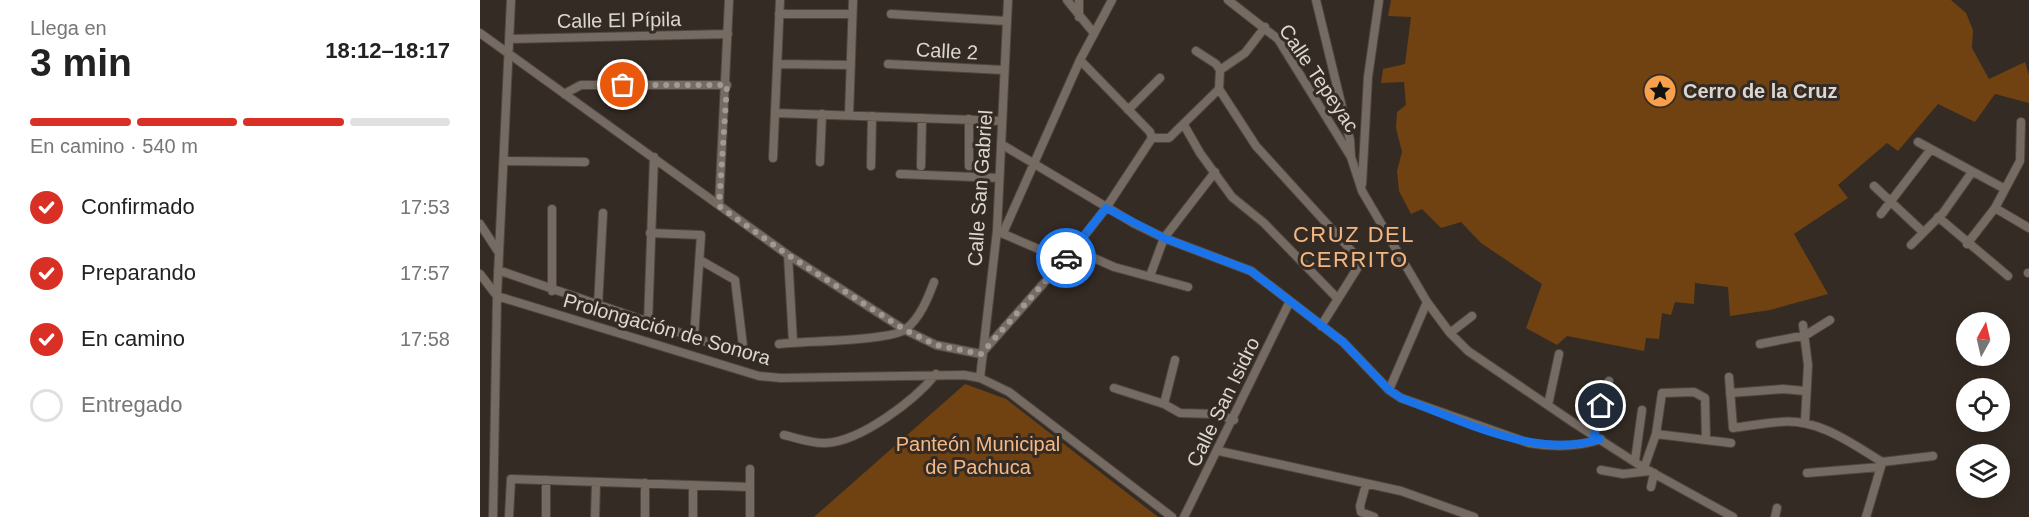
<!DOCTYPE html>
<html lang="es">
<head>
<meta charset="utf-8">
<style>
	:root { --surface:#fff; --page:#f6f6f6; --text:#222; --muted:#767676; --line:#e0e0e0; --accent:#d93025 }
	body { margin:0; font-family:Helvetica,sans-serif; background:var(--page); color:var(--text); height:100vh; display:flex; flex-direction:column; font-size:22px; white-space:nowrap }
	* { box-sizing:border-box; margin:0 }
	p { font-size:20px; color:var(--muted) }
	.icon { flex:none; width:33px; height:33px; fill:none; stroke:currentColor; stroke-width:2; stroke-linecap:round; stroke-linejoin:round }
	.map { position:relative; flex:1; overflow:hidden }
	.drawer { display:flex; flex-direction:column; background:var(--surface); width:480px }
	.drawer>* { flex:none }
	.needle { width:39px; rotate:8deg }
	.tools { position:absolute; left:1476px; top:312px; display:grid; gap:12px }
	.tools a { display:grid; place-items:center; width:54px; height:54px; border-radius:50%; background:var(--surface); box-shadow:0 3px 15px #0003; font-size:30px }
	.pin { position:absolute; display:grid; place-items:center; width:51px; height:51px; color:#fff; margin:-26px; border:3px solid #fff; border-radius:50%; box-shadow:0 2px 6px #0007 }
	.courier { position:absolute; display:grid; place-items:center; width:60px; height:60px; margin:-30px; border:4px solid #1a73e8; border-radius:50%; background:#fff; color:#222; box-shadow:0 2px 8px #0007 }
	.overview em { font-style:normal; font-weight:700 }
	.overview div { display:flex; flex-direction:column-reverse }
	.overview { display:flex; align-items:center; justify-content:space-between; height:102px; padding:0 30px }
	h1 { font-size:39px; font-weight:700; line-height:45px }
	.bar { display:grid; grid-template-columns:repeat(4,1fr); gap:9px 6px; align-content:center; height:72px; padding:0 30px }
	.bar i { height:8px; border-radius:4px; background:var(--line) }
	.bar .selected { background:var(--accent) }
	.bar p { grid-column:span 4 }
	ol { padding:0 30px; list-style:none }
	li { display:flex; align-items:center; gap:18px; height:66px }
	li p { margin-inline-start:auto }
	li .icon { padding:6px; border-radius:50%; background:var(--accent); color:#fff; stroke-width:4 }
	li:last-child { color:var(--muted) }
	li i { width:33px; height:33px; border:3px solid var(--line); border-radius:50% }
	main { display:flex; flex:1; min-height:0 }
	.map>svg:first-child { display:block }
	.green { fill:#704212 }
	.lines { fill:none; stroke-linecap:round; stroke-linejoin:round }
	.minor-casing { stroke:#4e4640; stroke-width:10 }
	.minor { stroke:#766b63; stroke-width:8 }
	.done { stroke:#a19a94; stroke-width:6; stroke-dasharray:0 10.8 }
	.route { stroke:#1a73e8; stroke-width:8 }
	.labels { text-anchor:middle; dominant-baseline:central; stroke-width:6; stroke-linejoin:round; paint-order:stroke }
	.street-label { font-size:20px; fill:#dcd6d1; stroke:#342b24 }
	.poi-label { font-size:20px; font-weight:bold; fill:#dcd6d1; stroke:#342b24; text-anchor:start }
	.park-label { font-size:20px; fill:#f6b985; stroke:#342b24 }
	.quarter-label { font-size:22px; letter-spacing:1.5px; fill:#f5b782; stroke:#342b24 }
</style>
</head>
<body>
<main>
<section class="drawer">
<div class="overview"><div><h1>3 min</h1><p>Llega en</p></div><em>18:12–18:17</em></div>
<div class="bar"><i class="selected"></i><i class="selected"></i><i class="selected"></i><i></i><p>En camino · 540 m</p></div>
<ol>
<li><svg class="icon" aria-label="check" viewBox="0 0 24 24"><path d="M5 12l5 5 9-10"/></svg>Confirmado<p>17:53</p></li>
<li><svg class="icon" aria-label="check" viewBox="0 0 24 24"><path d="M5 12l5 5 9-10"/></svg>Preparando<p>17:57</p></li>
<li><svg class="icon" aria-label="check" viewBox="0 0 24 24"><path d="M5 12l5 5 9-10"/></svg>En camino<p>17:58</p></li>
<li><i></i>Entregado</li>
</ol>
</section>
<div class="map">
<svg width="1549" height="517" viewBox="0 0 1549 517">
	<rect width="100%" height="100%" fill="#342b24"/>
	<path class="green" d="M 911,0 L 1471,0 L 1486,13 L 1493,30 L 1492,48 L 1509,79 L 1545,62 L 1549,75 L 1549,103 L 1515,94 L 1495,122 L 1458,104 L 1418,151 L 1407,143 L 1358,185 L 1368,198 L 1314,234 L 1348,294 L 1290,310 L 1250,316 L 1248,287 L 1215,283 L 1214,304 L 1195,302 L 1191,315 L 1182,313 L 1179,339 L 1166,338 L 1164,351 L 1087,336 L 1077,345 L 1046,328 L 1062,284 L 1001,243 L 981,222 L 961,228 L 942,209 L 931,214 L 919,191 L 917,171 L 922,152 L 916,128 L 917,112 L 926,105 L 924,82 L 901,83 L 903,69 L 925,64 L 931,17 L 908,16 Z
		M 485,384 L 526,399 L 678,517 L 334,517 Z"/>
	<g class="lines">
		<g class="minor-casing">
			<path id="minor" d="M 587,0 L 613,32
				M 748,0 L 798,39 L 871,157 L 882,191 L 947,302 L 970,333 L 988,351 L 1094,423 L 1164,468 L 1253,517
				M 836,0 L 870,140 L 871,157
				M 299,14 L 372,14
				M 411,14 L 526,21
				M 599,17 L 599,0
				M 0,33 L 308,255 L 425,330 L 456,345 L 501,354 L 594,249 L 626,208 L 672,138
				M 30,39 L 248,34
				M 716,51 L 736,64 L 740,70
				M 600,60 L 670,132 L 672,138
				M 297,64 L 371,65
				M 408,64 L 523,70
				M 740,70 L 765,53 L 785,27
				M 739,89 L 776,146 L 879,259 L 878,267 L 841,326
				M 84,94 L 101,85 L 247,85
				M 648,110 L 680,78
				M 295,113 L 522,121
				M 369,115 L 373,0
				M 704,125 L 720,153 L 752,197 L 784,223 L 858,299
				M 672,138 L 689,138 L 739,89 L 740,70
				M 1438,142 L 1525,189
				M 521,144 L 655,224 L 684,238 L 771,271 L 863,342 L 909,390 L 921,398 L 1049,443 C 1072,447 1098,447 1121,439
				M 293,158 L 300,0
				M 25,161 L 105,162
				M 340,162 L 342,114
				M 391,166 L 392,116
				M 441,166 L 442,118
				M 489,166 L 489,119
				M 420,174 L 519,178
				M 882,184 L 888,77 L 899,0
				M 1394,186 L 1443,232
				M 239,205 L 249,0
				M 1515,208 L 1549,228
				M 72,209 L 72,291
				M 1401,214 L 1451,149
				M 1458,217 L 1528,276
				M 0,224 L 19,253
				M 519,232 L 584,260
				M 170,233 L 221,235 L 214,338
				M 523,233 L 600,60 L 632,0
				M 1487,244 L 1515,208 L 1540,161 L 1541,122
				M 1431,245 L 1463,213 L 1492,172
				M 594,249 L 634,267 L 708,287
				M 308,255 L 313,342
				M 18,270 L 256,352 L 263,346 L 255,280 L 220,260
				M 1548,273 L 1549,273
				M 0,274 L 17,296 L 279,376 L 301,378 L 484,375 L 500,378 L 529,392 L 692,517
				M 670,276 L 684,238 L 735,172
				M 118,306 L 123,213
				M 168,323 L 174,157
				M 1323,325 L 1328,365 L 1325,422
				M 970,333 L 992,316
				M 299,344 C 322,341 412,341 426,329 C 440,318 448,298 454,282
				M 1280,344 L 1326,335 L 1350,320
				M 1249,377 L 1253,428 C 1269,426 1284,423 1299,422 C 1338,418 1371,443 1402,462
				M 500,378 L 517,231 L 528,0
				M 634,388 L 684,404 L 700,413 L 735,414 L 754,420
				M 909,390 L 947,302
				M 1250,393 L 1303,389 L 1325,391
				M 684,404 L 695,360
				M 1068,405 L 1079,354
				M 1176,434 L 1251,443
				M 304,435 C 317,438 333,444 346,443 C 381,441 434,401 456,374
				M 1114,435 L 1129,381
				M 739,451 L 921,491 L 994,517
				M 1155,461 L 1162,410
				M 1402,462 L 1453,456
				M 1164,468 L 1176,434 L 1182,393 L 1214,392 L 1225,398 L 1226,439
				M 270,469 L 270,517
				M 1121,470 L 1143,474 L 1170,471
				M 1327,473 L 1400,467
				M 886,484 L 880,506 L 881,512 L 894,517
				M 1171,487 L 1174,473
				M 13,517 L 17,296 L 31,0
				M 29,517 L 31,479 L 270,487
				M 66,517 L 66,480
				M 115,517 L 116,482
				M 165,517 L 165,483
				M 213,517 L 213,485
				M 704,517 L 810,301
				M 1295,517 L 1297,508
				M 1386,517 L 1402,463"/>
		</g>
		<use href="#minor" class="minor"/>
	</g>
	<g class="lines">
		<path class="done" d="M 143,85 L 247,85 L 239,206 L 308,255 L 425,330 L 456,345 L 501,354 L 586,258"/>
		<path class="route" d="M 586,258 L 626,208 L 684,238 L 771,271 L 863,342 L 909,390 L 921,398 C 980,420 1057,460 1120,439 L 1114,435 L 1121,406"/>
	</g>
	<defs>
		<g id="sight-disc" transform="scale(1.725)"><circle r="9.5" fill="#f9a04c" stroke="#342b24"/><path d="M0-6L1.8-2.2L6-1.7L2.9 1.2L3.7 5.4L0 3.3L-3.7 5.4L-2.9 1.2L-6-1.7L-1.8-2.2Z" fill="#111"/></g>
	</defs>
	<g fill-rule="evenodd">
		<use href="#sight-disc" x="1180" y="91"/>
	</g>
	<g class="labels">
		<g class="street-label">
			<text transform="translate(139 20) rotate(-1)">Calle El Pípila</text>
			<text transform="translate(467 51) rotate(3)">Calle 2</text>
			<text transform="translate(839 78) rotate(56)">Calle Tepeyac</text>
			<text transform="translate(500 188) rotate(-86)">Calle San Gabriel</text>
			<text transform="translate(187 329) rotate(16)">Prolongación de Sonora</text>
			<text transform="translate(743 402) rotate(-64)">Calle San Isidro</text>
		</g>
		<g class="poi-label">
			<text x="1203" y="91">Cerro de la Cruz</text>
		</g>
		<g class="park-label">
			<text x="498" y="444">Panteón Municipal<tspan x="498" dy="23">de Pachuca</tspan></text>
		</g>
		<g class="quarter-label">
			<text x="874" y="234">CRUZ DEL<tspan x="874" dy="25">CERRITO</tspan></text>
		</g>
	</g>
</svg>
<div class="tools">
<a><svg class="needle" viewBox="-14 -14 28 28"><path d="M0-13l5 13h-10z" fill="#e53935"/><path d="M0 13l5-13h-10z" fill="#767676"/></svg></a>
<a><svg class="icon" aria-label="locate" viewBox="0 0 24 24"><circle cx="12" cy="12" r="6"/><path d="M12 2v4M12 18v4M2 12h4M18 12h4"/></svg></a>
<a><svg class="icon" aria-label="layers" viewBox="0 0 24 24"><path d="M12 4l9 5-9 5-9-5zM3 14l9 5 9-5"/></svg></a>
</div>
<div class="pin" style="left:143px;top:85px;background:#ea580c"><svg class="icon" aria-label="bag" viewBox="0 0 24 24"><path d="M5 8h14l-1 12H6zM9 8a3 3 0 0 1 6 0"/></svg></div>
<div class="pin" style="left:1121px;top:406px;background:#1f2937"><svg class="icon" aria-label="home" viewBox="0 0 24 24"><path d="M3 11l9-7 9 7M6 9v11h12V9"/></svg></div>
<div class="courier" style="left:586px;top:258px"><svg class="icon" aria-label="car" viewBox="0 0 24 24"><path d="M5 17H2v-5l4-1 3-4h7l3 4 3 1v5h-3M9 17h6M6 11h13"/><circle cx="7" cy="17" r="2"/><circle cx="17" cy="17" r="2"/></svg></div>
</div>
</main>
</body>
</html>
